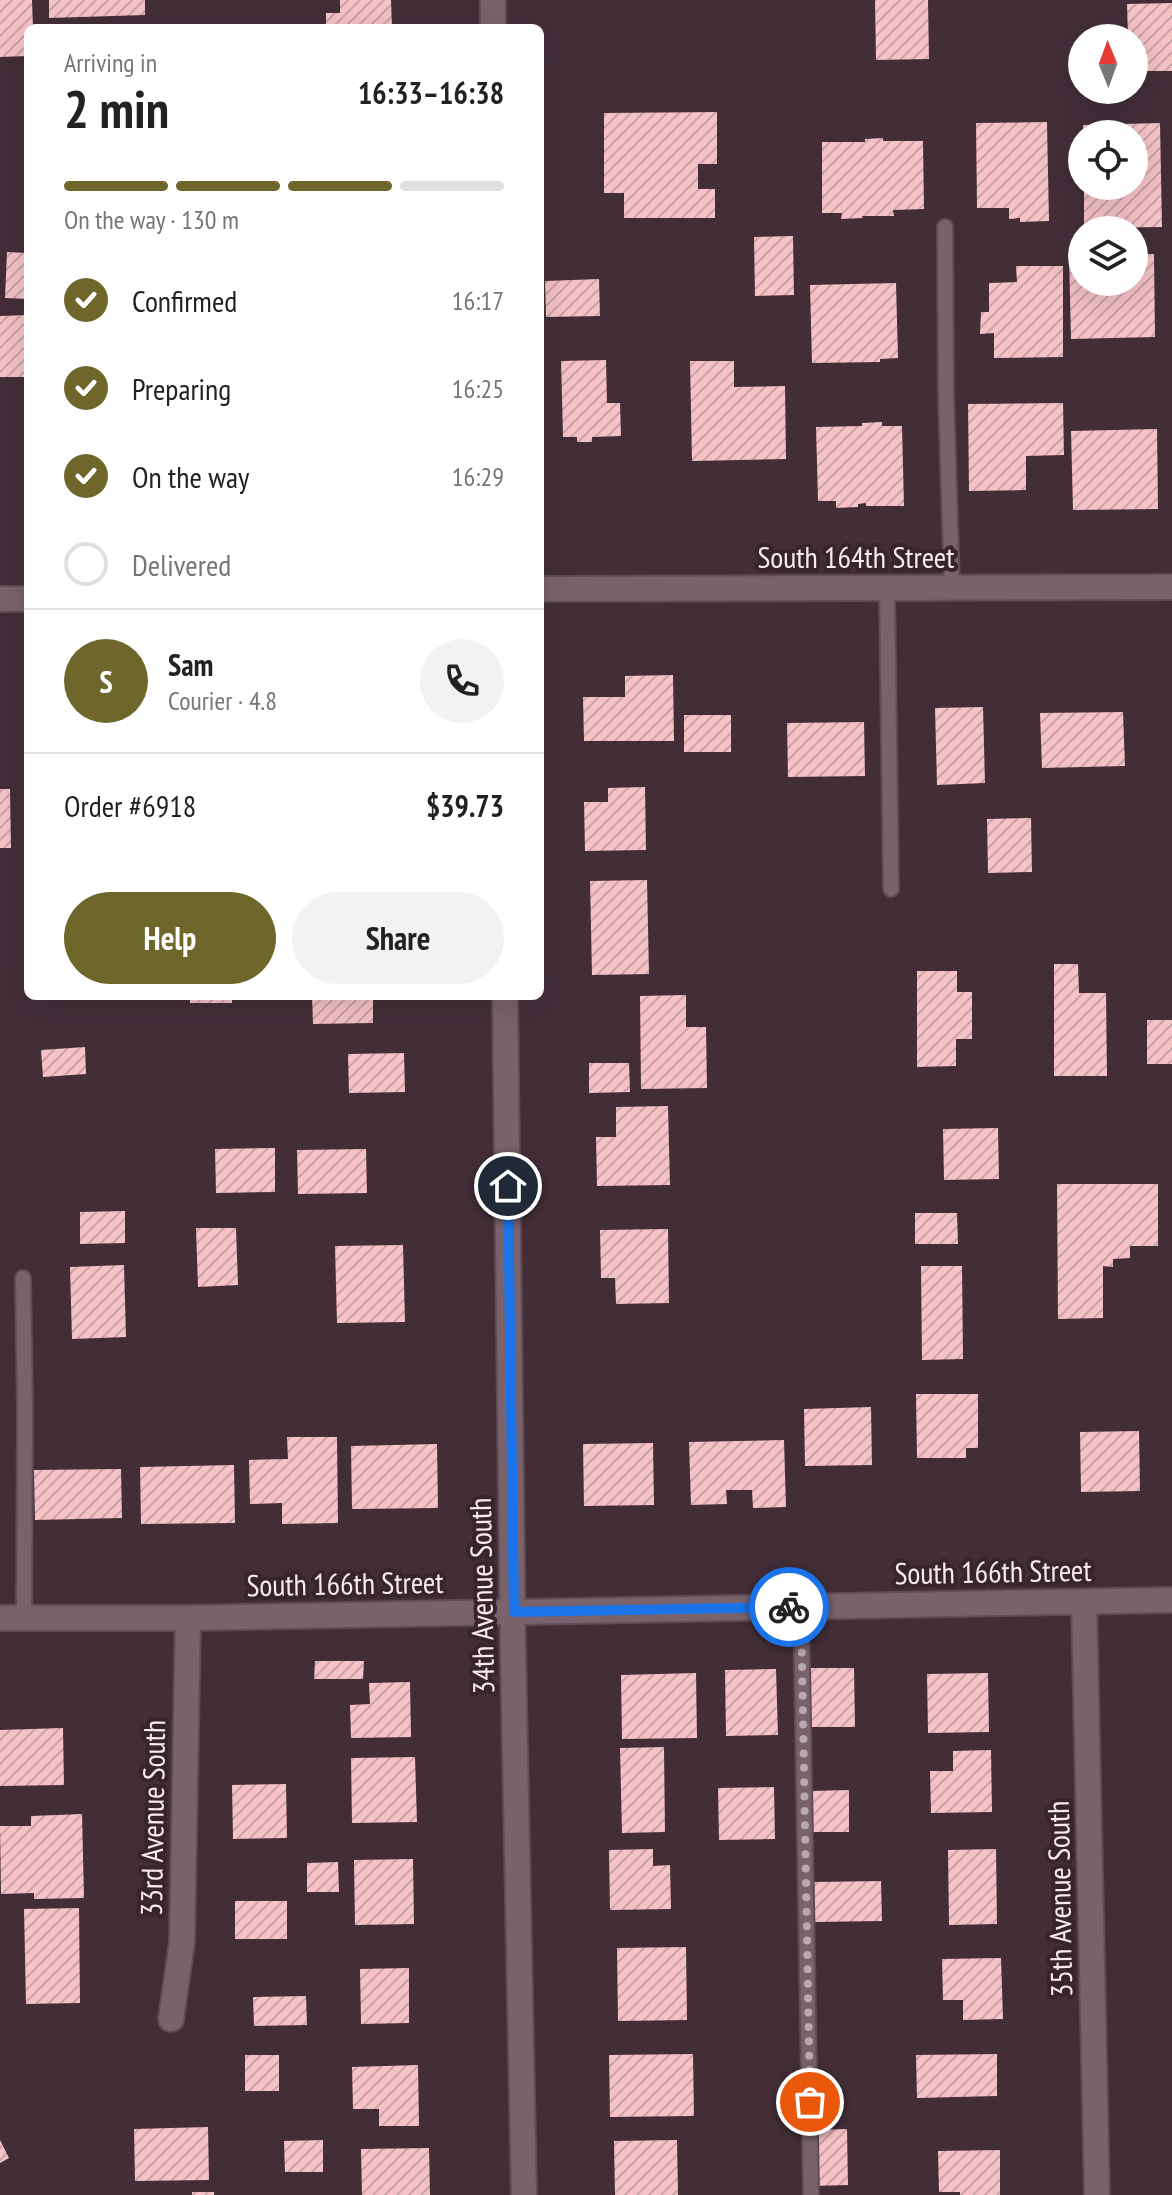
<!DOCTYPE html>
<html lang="en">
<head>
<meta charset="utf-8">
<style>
	:root { --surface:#fff; --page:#f2f2f2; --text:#222; --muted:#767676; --line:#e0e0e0; --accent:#6f662c }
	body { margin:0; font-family:"PT Sans Narrow",sans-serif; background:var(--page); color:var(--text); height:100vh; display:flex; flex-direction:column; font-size:30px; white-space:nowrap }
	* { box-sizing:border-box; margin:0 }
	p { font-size:26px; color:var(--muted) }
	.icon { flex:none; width:44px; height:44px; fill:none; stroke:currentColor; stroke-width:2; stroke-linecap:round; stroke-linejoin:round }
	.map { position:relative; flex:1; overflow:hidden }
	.panel { position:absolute; left:24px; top:24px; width:520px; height:976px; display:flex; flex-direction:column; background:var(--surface); border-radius:12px; box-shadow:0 8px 32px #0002 }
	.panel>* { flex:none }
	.needle { width:52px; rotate:359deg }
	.tools { position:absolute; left:1068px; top:24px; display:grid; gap:16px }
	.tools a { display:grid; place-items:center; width:80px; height:80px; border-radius:50%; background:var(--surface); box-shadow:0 8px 32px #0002; font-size:40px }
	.pin { position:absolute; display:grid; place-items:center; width:68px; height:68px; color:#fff; margin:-34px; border:4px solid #fff; border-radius:50%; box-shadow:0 2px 8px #0007 }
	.courier { position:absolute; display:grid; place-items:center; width:80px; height:80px; margin:-40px; border:6px solid #1a73e8; border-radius:50%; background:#fff; color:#222; box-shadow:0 2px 10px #0007 }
	.summary em { font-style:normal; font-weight:600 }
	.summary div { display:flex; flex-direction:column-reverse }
	.summary { display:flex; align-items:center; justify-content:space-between; height:136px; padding:0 40px }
	h1 { font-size:52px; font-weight:600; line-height:60px }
	.bar { display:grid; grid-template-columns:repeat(4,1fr); gap:12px 8px; align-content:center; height:96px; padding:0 40px }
	.bar i { height:10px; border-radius:6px; background:var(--line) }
	.bar .active { background:var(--accent) }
	.bar p { grid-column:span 4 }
	.line { display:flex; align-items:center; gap:20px; padding:0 40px; border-top:2px solid var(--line) }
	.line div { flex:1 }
	.round { display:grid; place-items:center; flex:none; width:84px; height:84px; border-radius:42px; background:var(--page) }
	ol { padding:0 40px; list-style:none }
	li { display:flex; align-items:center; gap:24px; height:88px }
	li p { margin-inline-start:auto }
	li .icon { padding:8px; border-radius:50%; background:var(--accent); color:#fff; stroke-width:4 }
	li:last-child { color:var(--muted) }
	li i { width:44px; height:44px; border:4px solid var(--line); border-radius:50% }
	.action { display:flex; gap:16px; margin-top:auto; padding:16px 40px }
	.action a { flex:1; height:92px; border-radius:48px; background:var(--accent); color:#fff; font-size:32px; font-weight:600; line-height:92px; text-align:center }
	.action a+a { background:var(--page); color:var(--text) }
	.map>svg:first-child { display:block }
	.building { fill:url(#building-hatch) }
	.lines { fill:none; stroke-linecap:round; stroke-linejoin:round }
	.service-casing { stroke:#5f4d55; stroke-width:18 }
	.minor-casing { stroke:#5f4d55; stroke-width:28 }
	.service { stroke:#79626c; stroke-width:14 }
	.minor { stroke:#79626c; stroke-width:24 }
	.done { stroke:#b9a8b0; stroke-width:8; stroke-dasharray:0 14.4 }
	.route { stroke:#1a73e8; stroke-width:10 }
	.labels { text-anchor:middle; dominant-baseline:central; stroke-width:8; stroke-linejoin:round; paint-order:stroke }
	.street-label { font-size:30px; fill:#f8eaf0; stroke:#38242d }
</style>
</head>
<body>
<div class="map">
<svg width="1172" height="2195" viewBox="0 0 1172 2195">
	<defs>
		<pattern id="building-hatch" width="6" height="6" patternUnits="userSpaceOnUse" patternTransform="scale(2)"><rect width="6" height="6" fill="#f5c2c6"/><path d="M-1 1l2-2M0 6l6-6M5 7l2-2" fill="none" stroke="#caa3a6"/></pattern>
	</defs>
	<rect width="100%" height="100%" fill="#432e38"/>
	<path class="building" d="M 0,0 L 32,0 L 33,28 L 28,28 L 28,56 L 0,57 Z
		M 49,0 L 145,0 L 145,15 L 49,18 Z
		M 340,0 L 391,0 L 392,28 L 326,28 L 326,13 L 340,13 Z
		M 875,0 L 928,0 L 929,59 L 876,60 Z
		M 1172,3 L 1172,71 L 1134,71 L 1134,38 L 1128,38 L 1127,4 Z
		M 717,112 L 717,164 L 698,164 L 698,189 L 715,189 L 715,218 L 624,218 L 624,193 L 604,193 L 604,113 Z
		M 1047,122 L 1049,221 L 1020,222 L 1020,218 L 1009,219 L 1009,208 L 977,208 L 976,123 Z
		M 1160,123 L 1162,227 L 1084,228 L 1084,186 L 1134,186 L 1134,134 L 1083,134 L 1083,125 Z
		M 883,138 L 883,141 L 923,141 L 924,209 L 893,210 L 894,216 L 862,216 L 863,218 L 841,219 L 842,213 L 822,213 L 822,142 L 865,142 L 865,139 Z
		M 793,236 L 794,295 L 755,296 L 754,237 Z
		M 7,252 L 28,253 L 28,299 L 5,298 Z
		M 1134,254 L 1154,254 L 1155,337 L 1071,339 L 1069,256 L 1082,255 L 1082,282 L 1134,282 Z
		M 1016,266 L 1063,266 L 1063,357 L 994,358 L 994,333 L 980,334 L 981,312 L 989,312 L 989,283 L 1017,282 Z
		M 599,279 L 600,316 L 546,317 L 545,281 Z
		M 896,283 L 898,358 L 880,359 L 880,362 L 812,363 L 810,285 Z
		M 27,315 L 28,377 L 0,377 L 0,316 Z
		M 606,360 L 607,403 L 620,403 L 621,436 L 592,437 L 592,442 L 577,442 L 577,437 L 563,437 L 561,361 Z
		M 690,361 L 734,361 L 734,387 L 785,386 L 786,459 L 692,461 Z
		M 1063,403 L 1064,455 L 1026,456 L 1026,490 L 969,491 L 968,404 Z
		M 882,422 L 882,426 L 902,426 L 904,506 L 866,506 L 866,503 L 858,504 L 858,507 L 836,508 L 836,501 L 818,501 L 816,427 L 862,426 L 862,423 Z
		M 1157,429 L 1158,509 L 1073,510 L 1071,431 Z
		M 673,675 L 674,741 L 584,741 L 583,697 L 625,697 L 625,676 Z
		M 983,707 L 985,783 L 937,785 L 935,708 Z
		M 1123,712 L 1125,766 L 1042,768 L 1040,713 Z
		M 684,715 L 731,715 L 731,752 L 684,752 Z
		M 864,722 L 865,776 L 788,777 L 787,723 Z
		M 645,787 L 646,850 L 585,851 L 584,802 L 608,802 L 608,788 Z
		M 0,789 L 10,789 L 11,848 L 0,848 Z
		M 1031,818 L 1032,872 L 988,873 L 987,819 Z
		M 647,880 L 649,974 L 592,975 L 590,881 Z
		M 1054,964 L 1078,964 L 1079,993 L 1106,993 L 1107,1076 L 1054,1076 Z
		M 917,971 L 957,971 L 957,992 L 972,992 L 972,1039 L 956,1039 L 956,1066 L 917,1067 Z
		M 686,995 L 686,1027 L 706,1027 L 707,1088 L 641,1089 L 640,996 Z
		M 190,996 L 232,996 L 232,1003 L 190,1003 Z
		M 312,996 L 373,996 L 373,1023 L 313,1024 Z
		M 1147,1020 L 1172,1020 L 1172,1064 L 1147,1064 Z
		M 85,1047 L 86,1074 L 43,1077 L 41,1050 Z
		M 404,1053 L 405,1092 L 349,1093 L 348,1054 Z
		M 589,1063 L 629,1063 L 630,1092 L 589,1093 Z
		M 668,1106 L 670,1185 L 597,1186 L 596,1137 L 616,1137 L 616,1107 Z
		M 998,1128 L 999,1179 L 944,1180 L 943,1129 Z
		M 275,1148 L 275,1192 L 216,1193 L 215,1149 Z
		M 366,1149 L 367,1193 L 298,1194 L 297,1150 Z
		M 1057,1184 L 1158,1184 L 1158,1246 L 1130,1246 L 1130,1258 L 1113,1259 L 1113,1267 L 1103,1266 L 1103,1318 L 1058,1319 Z
		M 125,1211 L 125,1243 L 80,1244 L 80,1212 Z
		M 915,1213 L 957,1213 L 958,1244 L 915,1244 Z
		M 196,1228 L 236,1228 L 238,1285 L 198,1287 Z
		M 668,1229 L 669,1303 L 616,1304 L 615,1278 L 601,1278 L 600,1230 Z
		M 403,1245 L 405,1322 L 337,1323 L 335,1246 Z
		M 124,1265 L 126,1337 L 72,1339 L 70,1267 Z
		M 921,1266 L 962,1266 L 963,1359 L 922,1360 Z
		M 916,1394 L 978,1394 L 978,1448 L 966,1448 L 966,1458 L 917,1458 Z
		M 871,1407 L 872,1465 L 805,1466 L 804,1409 Z
		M 1139,1431 L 1140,1491 L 1081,1492 L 1080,1432 Z
		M 287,1437 L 337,1437 L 338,1523 L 282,1524 L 282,1503 L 250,1504 L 249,1460 L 288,1459 Z
		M 784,1440 L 786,1507 L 753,1508 L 752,1490 L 726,1490 L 727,1504 L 691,1505 L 689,1442 Z
		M 653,1443 L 654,1505 L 584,1506 L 583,1444 Z
		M 437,1444 L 438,1508 L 352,1509 L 351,1446 Z
		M 234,1465 L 235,1523 L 141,1524 L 140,1467 Z
		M 121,1469 L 122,1518 L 35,1520 L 34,1470 Z
		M 315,1661 L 364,1661 L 363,1679 L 314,1679 Z
		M 809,1668 L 854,1668 L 855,1727 L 810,1727 Z
		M 776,1669 L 778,1735 L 726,1736 L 725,1670 Z
		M 696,1673 L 697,1738 L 622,1739 L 621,1675 Z
		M 988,1673 L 989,1732 L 928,1733 L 927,1674 Z
		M 410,1682 L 411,1737 L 351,1738 L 350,1705 L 370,1704 L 369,1683 Z
		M 63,1728 L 64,1785 L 0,1786 L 0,1730 Z
		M 664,1747 L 665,1832 L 622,1833 L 620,1748 Z
		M 991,1750 L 992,1812 L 931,1813 L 930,1771 L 953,1771 L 953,1751 Z
		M 415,1757 L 417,1822 L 352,1823 L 351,1758 Z
		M 286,1784 L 287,1838 L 233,1839 L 232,1785 Z
		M 774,1787 L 775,1839 L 719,1840 L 718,1788 Z
		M 849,1790 L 849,1832 L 812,1832 L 812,1791 Z
		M 82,1814 L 84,1898 L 34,1899 L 34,1893 L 1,1894 L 0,1826 L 31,1826 L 31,1816 Z
		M 653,1849 L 653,1866 L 670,1865 L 671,1909 L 610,1910 L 609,1850 Z
		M 996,1849 L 997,1924 L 949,1925 L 948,1850 Z
		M 413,1859 L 414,1924 L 355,1925 L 354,1860 Z
		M 338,1862 L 339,1892 L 307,1892 L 307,1863 Z
		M 881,1881 L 882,1921 L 814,1922 L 813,1882 Z
		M 235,1901 L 287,1901 L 287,1939 L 235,1939 Z
		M 79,1908 L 80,2003 L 26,2004 L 24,1909 Z
		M 686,1947 L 687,2020 L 618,2021 L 617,1948 Z
		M 1001,1958 L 1003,2019 L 963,2020 L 963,2000 L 943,2000 L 942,1959 Z
		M 409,1968 L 409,2023 L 361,2024 L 360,1969 Z
		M 306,1996 L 307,2025 L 254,2026 L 253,1997 Z
		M 693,2054 L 694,2116 L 610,2117 L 609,2055 Z
		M 997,2054 L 997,2096 L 917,2098 L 916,2055 Z
		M 245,2055 L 279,2055 L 279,2091 L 245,2091 Z
		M 418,2065 L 419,2126 L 379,2126 L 379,2109 L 353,2109 L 352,2067 Z
		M 208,2127 L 209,2180 L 135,2181 L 134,2129 Z
		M 847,2129 L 848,2185 L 813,2186 L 812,2130 Z
		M 0,2140 L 9,2158 L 0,2163 Z
		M 323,2140 L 323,2172 L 285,2172 L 284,2141 Z
		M 677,2140 L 678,2195 L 615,2195 L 614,2141 Z
		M 429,2148 L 430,2195 L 362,2195 L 361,2149 Z
		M 1000,2150 L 1000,2195 L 960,2195 L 960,2192 L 939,2192 L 938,2151 Z
		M 192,2192 L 214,2192 L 214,2195 L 192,2195 Z"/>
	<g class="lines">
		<g class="service-casing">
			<path id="service" d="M 945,227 L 946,396 L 952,588
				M 887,588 L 891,889
				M 23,1278 L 25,1411 L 24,1618
				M 801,1607 L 811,2195"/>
		</g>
		<g class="minor-casing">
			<path id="minor" d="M 493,0 L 493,28
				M 540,589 L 1172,587
				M 0,599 L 28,599
				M 505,996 L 513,1651 L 524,2195
				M 1084,1602 L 1097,2195
				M 0,1618 L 188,1618 L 1172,1600
				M 171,2019 L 182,1942 L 188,1618"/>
		</g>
		<use href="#service" class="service"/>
		<use href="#minor" class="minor"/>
	</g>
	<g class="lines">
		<path class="done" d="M 789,1607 L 801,1607 L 810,2102"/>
		<path class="route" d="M 508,1186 L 514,1612 L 789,1607"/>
	</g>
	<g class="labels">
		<g class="street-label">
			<text x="856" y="556">South 164th Street</text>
			<text transform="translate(993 1571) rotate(-1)">South 166th Street</text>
			<text transform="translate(345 1583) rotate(-1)">South 166th Street</text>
			<text transform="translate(481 1596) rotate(-91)">34th Avenue South</text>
			<text transform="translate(152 1818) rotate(-89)">33rd Avenue South</text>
			<text transform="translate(1059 1899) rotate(-91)">35th Avenue South</text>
		</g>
	</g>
</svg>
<div class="tools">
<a><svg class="needle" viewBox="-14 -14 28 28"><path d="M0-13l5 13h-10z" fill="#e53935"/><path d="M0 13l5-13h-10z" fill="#767676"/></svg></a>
<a><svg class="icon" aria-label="locate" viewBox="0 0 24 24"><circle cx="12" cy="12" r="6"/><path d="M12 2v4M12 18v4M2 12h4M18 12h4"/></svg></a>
<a><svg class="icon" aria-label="layers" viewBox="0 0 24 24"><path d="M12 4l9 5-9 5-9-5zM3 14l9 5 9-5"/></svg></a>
</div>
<div class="pin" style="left:810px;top:2102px;background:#ea580c"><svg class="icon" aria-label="bag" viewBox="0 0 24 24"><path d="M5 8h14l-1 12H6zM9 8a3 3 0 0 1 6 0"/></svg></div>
<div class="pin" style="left:508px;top:1186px;background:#1f2937"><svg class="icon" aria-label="home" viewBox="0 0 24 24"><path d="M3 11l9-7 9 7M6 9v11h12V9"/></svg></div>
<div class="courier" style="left:789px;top:1607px"><svg class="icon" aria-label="bike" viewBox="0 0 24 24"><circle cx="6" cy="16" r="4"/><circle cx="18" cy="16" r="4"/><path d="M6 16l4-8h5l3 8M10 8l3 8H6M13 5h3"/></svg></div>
<section class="panel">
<div class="summary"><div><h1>2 min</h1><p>Arriving in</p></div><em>16:33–16:38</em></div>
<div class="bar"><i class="active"></i><i class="active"></i><i class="active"></i><i></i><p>On the way · 130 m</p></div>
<ol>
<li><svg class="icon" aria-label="check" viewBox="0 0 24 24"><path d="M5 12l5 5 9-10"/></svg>Confirmed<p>16:17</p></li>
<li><svg class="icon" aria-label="check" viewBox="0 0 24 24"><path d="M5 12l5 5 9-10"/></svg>Preparing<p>16:25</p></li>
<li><svg class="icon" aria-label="check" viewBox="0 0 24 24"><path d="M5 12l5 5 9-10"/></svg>On the way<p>16:29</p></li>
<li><i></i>Delivered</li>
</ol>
<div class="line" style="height:144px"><b class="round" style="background:var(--accent);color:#fff">S</b><div><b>Sam</b><p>Courier · 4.8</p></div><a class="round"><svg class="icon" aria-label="phone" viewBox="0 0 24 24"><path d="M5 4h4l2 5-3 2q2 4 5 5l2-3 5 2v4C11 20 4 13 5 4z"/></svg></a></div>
<div class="line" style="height:104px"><div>Order #6918</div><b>$39.73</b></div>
<div class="action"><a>Help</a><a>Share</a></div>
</section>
</div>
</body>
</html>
